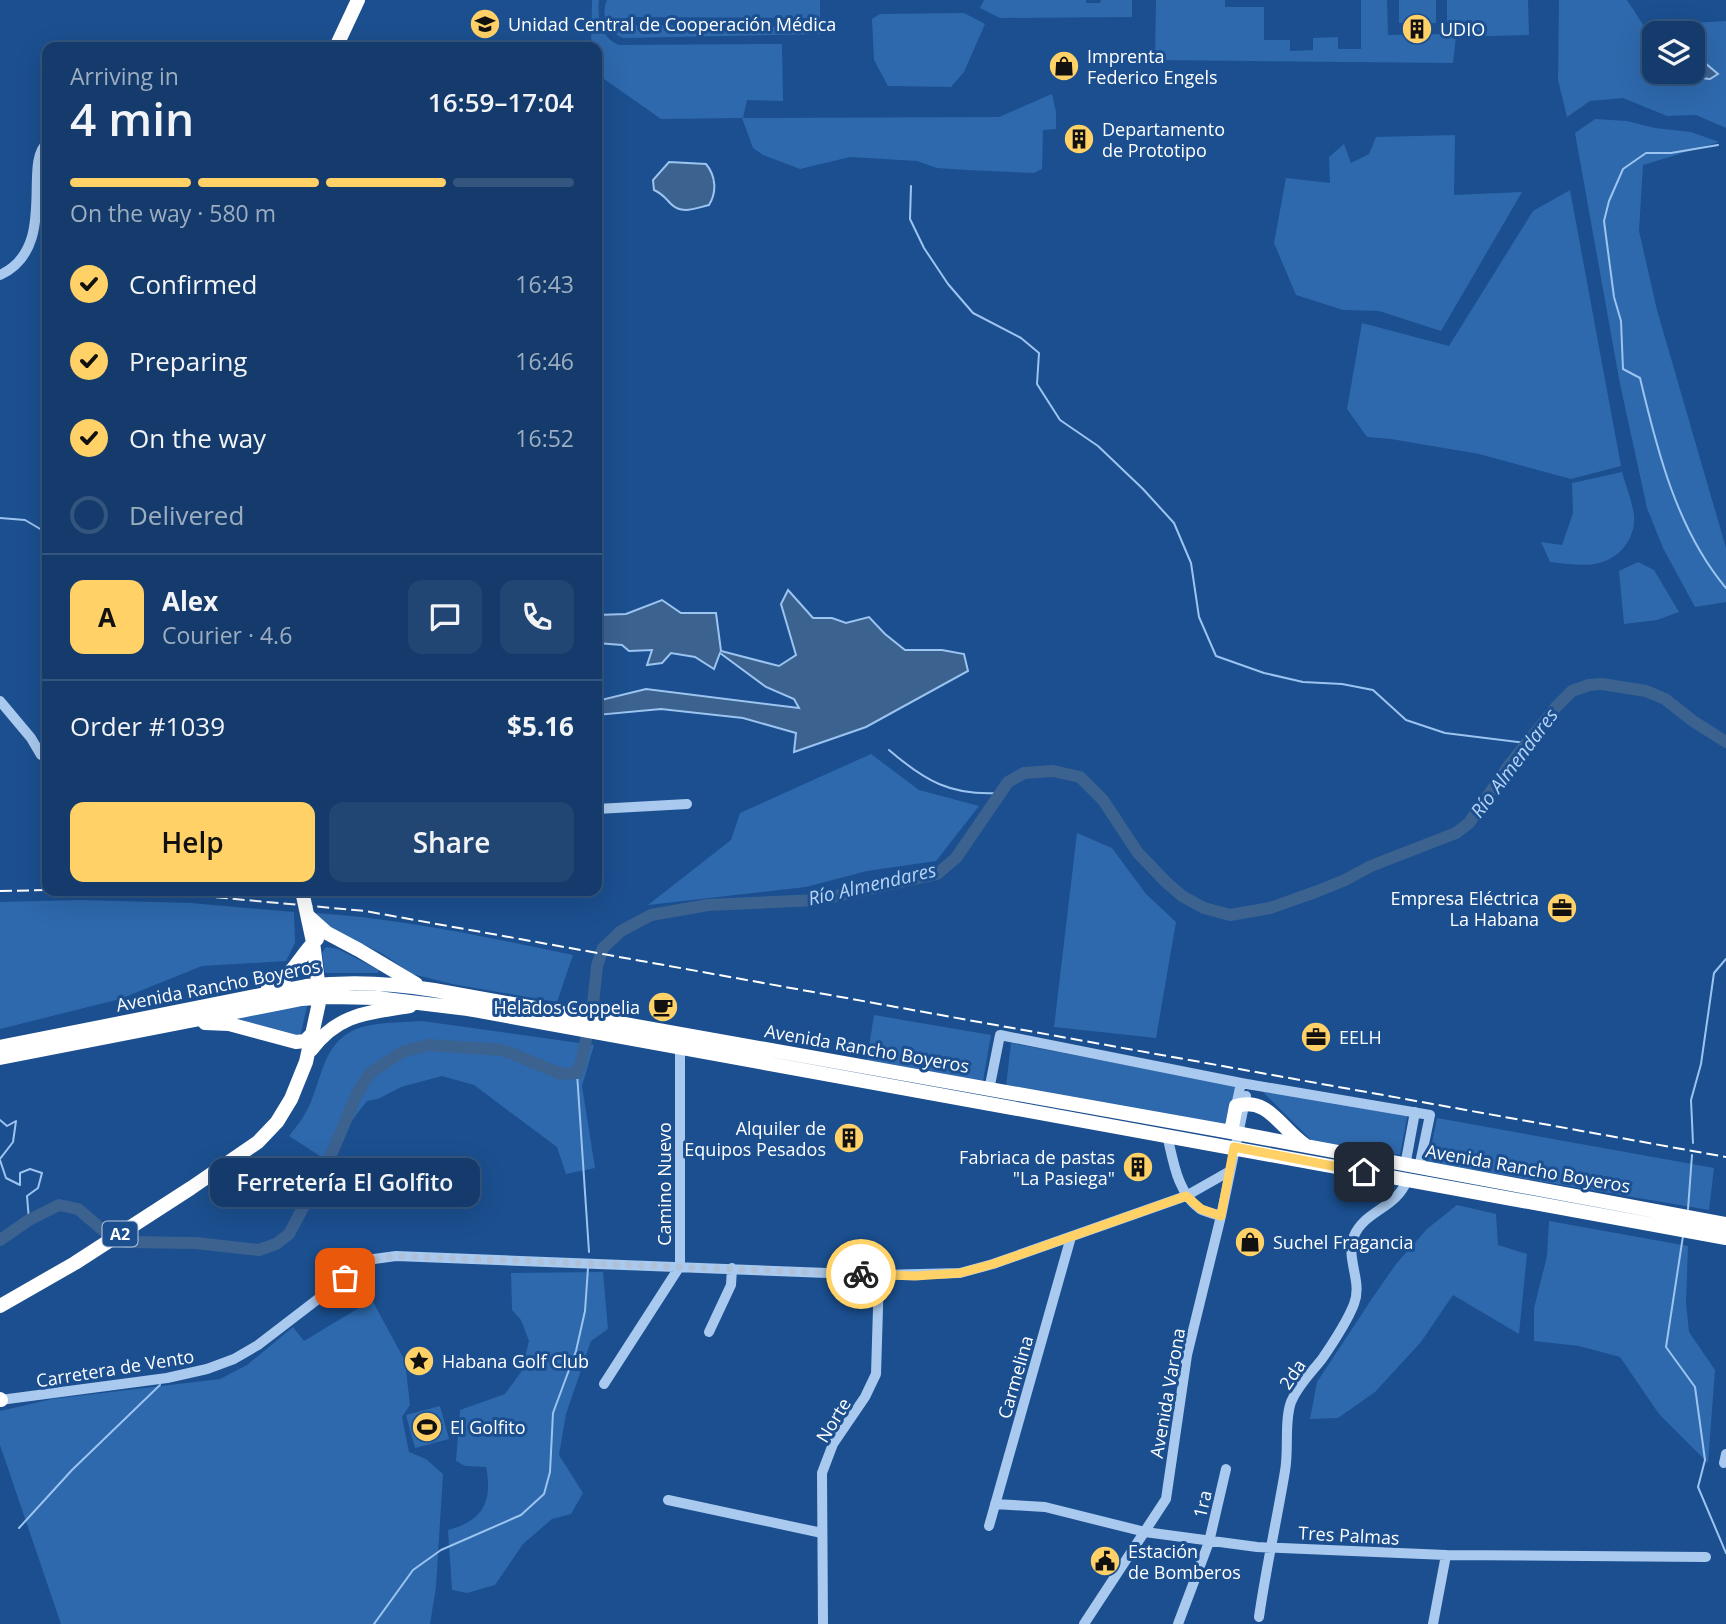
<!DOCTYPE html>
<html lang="en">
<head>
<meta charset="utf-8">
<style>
	:root { --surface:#143b6b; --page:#214673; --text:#f1f3f6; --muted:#9dadc1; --line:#33557e; --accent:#ffd166 }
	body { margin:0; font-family:"Open Sans",sans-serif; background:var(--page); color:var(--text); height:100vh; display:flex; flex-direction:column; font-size:26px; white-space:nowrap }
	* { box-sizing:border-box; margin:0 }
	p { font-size:23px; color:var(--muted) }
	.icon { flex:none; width:38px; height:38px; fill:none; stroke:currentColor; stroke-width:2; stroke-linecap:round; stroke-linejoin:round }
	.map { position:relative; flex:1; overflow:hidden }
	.drawer { position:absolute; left:42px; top:42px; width:560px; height:854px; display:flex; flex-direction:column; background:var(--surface); border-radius:14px; box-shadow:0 7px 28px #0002,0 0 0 2px var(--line) }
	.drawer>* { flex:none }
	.controls { position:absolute; left:1642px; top:21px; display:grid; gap:14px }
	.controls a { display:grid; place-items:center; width:63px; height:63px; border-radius:14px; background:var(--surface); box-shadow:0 7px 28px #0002,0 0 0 2px var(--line); font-size:35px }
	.pin { position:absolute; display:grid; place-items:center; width:60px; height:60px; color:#fff; margin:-30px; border-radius:14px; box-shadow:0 4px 10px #0006 }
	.courier { position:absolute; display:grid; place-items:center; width:70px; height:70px; margin:-35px; border:5px solid #ffd166; border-radius:50%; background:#fff; color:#222; box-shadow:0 2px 9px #0007 }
	.bubble { position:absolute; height:49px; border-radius:14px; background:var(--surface); box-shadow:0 7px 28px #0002,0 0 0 2px var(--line); font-size:23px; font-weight:600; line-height:49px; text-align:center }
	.head em { font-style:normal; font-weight:600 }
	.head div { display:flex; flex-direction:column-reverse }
	.head { display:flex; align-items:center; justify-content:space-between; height:119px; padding:0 28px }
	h1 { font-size:46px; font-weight:600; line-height:52px }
	.bar { display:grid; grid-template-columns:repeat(4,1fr); gap:10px 7px; align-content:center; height:84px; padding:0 28px }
	.bar i { height:9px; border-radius:5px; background:var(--line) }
	.bar .on { background:var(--accent) }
	.bar p { grid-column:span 4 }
	.line { display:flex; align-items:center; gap:18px; padding:0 28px; border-top:2px solid var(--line) }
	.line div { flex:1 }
	.round { display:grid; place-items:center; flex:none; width:74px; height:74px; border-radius:14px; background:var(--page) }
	ol { padding:0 28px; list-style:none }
	li { display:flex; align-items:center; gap:21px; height:77px }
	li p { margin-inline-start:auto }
	li .icon { padding:7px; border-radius:50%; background:var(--accent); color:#111; stroke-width:4 }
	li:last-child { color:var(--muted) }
	li i { width:38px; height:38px; border:4px solid var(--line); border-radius:50% }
	.cta { display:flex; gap:14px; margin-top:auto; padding:14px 28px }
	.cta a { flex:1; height:80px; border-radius:14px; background:var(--accent); color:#111; font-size:28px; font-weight:600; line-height:80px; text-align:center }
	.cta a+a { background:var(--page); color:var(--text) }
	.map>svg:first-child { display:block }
	.green { fill:#2e69ad; fill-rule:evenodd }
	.water { fill:#3c6290; stroke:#9cc4f0; stroke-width:2 }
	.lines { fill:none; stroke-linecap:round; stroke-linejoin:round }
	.stream { stroke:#9cc4f0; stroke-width:2 }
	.river { stroke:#3c6290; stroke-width:12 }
	.minor { stroke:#a9c9ee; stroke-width:10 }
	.highway { stroke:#fff; stroke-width:14 }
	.rail { stroke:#fff; stroke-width:2; stroke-dasharray:12 5; stroke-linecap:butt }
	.done { stroke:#afc1d8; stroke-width:7; stroke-dasharray:0 12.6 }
	.route { stroke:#ffd166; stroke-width:9 }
	.labels { text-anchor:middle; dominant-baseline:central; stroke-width:6; stroke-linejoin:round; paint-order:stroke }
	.shield { fill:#1b4f8f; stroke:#bbcadd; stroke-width:2 }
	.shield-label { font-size:16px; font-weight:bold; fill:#fff }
	.poi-label { font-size:18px; fill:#fff; stroke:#1b4f8f; text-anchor:start }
	.street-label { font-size:18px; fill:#fff; stroke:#1b4f8f }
	.water-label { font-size:19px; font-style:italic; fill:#b5d3f5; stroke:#1b4f8f }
</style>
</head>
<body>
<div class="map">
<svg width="1726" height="1624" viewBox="0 0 1726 1624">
	<rect width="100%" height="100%" fill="#1b4f8f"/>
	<path class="green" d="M 592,0 L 599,0 C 597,18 601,38 619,45 L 782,44 L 783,101 L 747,100 L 743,118 L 999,117 L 1052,94 L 1056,112 L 1056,129 L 1043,130 L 1042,169 L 1034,173 L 967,170 L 937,168 L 917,161 L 850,157 L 800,169 L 763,155 L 753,148 L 742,118 L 661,119 L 597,74 L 597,47 L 591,47 Z
		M 607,0 L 820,0 L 820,18 L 627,17 L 626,25 L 819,27 L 820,34 L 623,38 C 608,32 600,16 607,0 Z
		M 984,0 L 1086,0 L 1086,3 L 1100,3 L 1101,0 L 1132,0 L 1132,17 L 1000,18 L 980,8 Z
		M 1156,0 L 1225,0 L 1225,7 L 1264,7 L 1264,40 L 1290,40 L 1290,51 L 1313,50 L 1313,38 L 1338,37 L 1338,49 L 1361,49 L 1361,0 L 1387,0 L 1388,35 L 1447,34 L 1447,0 L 1528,0 L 1529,35 L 1456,37 L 1453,63 L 1155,60 Z
		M 1399,0 L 1436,0 L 1436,23 L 1399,23 Z
		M 1559,0 L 1627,0 L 1644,26 L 1726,21 L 1726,128 L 1696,115 L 1667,116 L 1623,98 L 1590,101 L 1567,117 L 1558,80 ZM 1654,33 L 1692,33 L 1692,72 L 1654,72 Z
		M 964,13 L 985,24 L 964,72 L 951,87 L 888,86 L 874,60 L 872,19 L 880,14 Z
		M 1595,119 L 1627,121 L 1655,128 L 1691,132 L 1719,142 L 1643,165 L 1639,231 L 1657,310 L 1726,548 L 1726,602 L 1695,607 L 1663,548 L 1647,508 L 1620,384 L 1575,133 Z
		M 1455,135 L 1454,195 L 1522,192 L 1441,331 L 1379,311 L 1343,310 L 1296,295 L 1274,243 L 1286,178 L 1330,183 L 1329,157 L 1344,144 L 1351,163 L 1369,154 L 1376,137 Z
		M 1570,190 L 1621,466 L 1571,479 L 1479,454 L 1391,439 L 1367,437 L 1347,409 L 1362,323 L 1449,346 L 1533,211 Z
		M 1622,472 C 1626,486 1632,501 1634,515 C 1635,526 1632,537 1625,546 C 1605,571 1579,565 1550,562 L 1541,542 L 1562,545 L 1573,513 L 1572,483 Z
		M 1638,562 L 1654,570 L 1679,612 L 1657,620 L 1624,624 L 1619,571 Z
		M 871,754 L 919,790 L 979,806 L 936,861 L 867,871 L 806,887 L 648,905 L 731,840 L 740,813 Z
		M 1077,833 L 1112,848 L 1146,894 L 1176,922 L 1156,1038 L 1054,1027 Z
		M 81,900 L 191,903 L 294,912 L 295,943 L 286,961 L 202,966 L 120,999 L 0,1029 L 0,902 Z
		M 316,913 C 404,919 486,937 573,955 L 557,1002 L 452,984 L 412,974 L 383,954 L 324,925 Z
		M 326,947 L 338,949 L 379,970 L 378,973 L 325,973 L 322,953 Z
		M 307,1006 L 300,1038 L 235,1018 L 273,1009 Z
		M 874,1015 L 991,1035 L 983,1081 L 867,1060 Z
		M 422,1021 L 594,1045 L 582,1086 L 595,1168 L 566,1174 L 557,1147 L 474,1085 L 442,1076 L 401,1087 L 378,1099 L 367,1101 L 323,1158 L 289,1136 C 298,1125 307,1113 312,1099 C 322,1074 325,1045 352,1031 C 372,1021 400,1023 422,1021 Z
		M 1011,1043 L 1236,1086 L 1226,1125 L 1006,1086 Z
		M 1260,1089 L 1408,1112 L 1400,1155 L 1313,1142 Z
		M 1437,1118 L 1714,1168 L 1709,1210 L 1428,1162 Z
		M 1457,1205 L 1496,1214 L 1498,1245 L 1527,1254 L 1519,1334 L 1453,1295 L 1421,1342 L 1375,1392 L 1338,1418 L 1310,1419 L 1317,1382 L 1371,1300 L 1396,1264 L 1427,1229 Z
		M 1549,1221 L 1688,1246 L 1686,1303 L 1689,1332 L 1715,1370 L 1708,1463 L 1659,1414 L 1620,1357 L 1579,1346 L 1534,1341 L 1534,1308 L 1547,1256 Z
		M 603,1272 L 608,1329 L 591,1341 L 566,1414 L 559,1455 L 583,1493 L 571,1514 L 552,1519 L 523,1544 L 495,1585 L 467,1593 L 452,1590 L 448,1530 C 483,1521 493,1501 486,1467 L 465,1466 L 456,1461 L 460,1410 L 505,1394 L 521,1372 L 529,1341 L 521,1320 L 512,1310 L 511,1273 Z
		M 372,1300 L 405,1361 L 410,1405 L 402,1417 L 409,1452 L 426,1459 L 443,1474 L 436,1587 L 430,1624 L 61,1624 L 0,1445 L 0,1411 L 52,1399 L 220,1379 L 247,1365 L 293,1327 L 304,1341 Z
		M 440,1406 L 449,1439 L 415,1448 L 406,1415 Z"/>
	<path class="water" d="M 1692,60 L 1705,63 L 1718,74 L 1710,79 L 1680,76 L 1667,85 L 1654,81 L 1654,69 L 1654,72 L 1692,72 Z
		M 669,162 L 706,164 C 716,176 717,192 709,205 C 696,208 682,215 671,204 C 665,198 663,194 654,190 L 653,180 Z
		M 788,590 L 813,618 L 832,618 L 846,623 L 869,617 L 885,634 L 905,650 L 942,650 L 964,654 L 968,671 L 866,727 L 794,752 L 796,733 L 743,718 L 661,709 L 597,715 L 597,701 L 646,689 L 799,708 L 794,699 L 766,687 L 720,653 L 714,669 L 695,657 L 671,653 L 662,663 L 647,665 L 652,650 L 629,651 L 622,645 L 597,643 L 597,615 L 626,614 L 662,600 L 681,613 L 716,613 L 721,651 L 779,666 L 796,655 L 781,604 Z"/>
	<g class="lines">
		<path class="stream" d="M 1718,145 L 1671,153 L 1646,153 L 1623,169 L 1609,201 L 1604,221 L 1614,297 L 1621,321 L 1623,369 L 1640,378 C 1657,450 1677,530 1726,588
			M 911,186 L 910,219 L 924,248 L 948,284 L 973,313 L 1021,338 L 1039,353 L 1037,384 L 1060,420 L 1098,446 L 1143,489 L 1174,523 L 1191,563 L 1199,617 L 1216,656 L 1264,673 L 1303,682 L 1342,684 L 1373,690 L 1406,720 L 1445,733 L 1526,743
			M 0,518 L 25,520 L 47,533
			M 889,750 C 925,781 951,796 1000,793
			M 577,1073 L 589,1252
			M 0,1120 L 7,1126 L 16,1121 L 13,1142 L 0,1159
			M 1693,1143 L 1691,1100 L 1701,1064 L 1714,973 L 1726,959
			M 0,1160 L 6,1178 L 20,1185 L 20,1173 L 30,1169 L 42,1173 L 38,1188 L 27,1196 L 29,1220
			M 1688,1209 L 1692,1155
			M 1683,1236 L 1666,1347 L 1695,1387 L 1705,1460 L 1698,1487 L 1726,1553
			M 19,1528 L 72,1470 L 160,1385
			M 374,1624 L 413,1570 L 441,1550 L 521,1515 L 544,1494 L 550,1472 L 553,1413 L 576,1351 L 585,1311 L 588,1268"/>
		<path class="river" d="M 0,1240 L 29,1220 L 59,1205 L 78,1209 L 104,1231
			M 126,1242 L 196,1243 L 259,1250 L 276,1244 L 289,1234 L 331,1155 L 357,1094 L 370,1073 L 402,1052 L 428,1045 L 503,1050 L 561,1074 L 577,1073 L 582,1060 L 593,1004 L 597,966 L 603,948 L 621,931 L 651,915 L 708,905 L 818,900 L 937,874 L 956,858 L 1008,782 L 1024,773 L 1053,771 L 1080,777 L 1103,800 L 1138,853 L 1166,882 L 1182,896 L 1204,908 L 1230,915 L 1270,908 L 1318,891 L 1345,880 L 1371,866 L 1456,833 L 1469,823 L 1510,764 L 1556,707 L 1572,691 L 1589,685 L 1602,684 L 1646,691 L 1665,699 L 1693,721 L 1726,742"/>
		<path class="minor" d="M 0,275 C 59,248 22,164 47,143
			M 0,701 L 31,738 L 41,755 L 47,756
			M 597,809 L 687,804
			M 989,1090 L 1000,1035 L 1241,1083 L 1430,1115 L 1419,1168
			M 1236,1106 L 1241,1083
			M 1167,1135 C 1173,1159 1177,1193 1200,1209 C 1206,1212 1214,1214 1221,1216
			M 1405,1166 L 1415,1112
			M 709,1332 L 731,1285 L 732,1268
			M 604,1384 L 680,1266 L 680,1046
			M 0,1400 L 167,1378 L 207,1369 L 234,1359 L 258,1345 L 361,1266 L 374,1259 L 396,1256 L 879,1275 L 960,1273 L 993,1264 L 1186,1196 L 1230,1171
			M 1724,1463 L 1726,1454
			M 668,1500 L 822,1533
			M 995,1504 L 1045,1507 L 1145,1532 L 1257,1547 L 1446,1555 L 1706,1557
			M 989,1526 L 1071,1237
			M 1259,1617 C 1266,1568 1277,1519 1285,1471 C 1289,1449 1284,1422 1291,1402 C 1298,1385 1311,1373 1322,1359 C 1333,1343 1347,1322 1354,1304 C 1363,1281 1345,1259 1354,1236 C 1364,1211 1397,1208 1407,1180
			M 823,1624 L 822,1473 L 833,1444 L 865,1397 L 876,1374 L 879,1275
			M 1084,1624 L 1166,1499 L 1187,1355 L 1221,1216 L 1246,1096
			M 1178,1624 L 1209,1542 L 1226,1469
			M 1433,1624 L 1446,1555"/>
		<path class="highway" d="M 336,47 L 358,0
			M 308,916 L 327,933 L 359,950 L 416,984
			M 268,988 C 292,979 299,956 317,939
			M 205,1023 L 229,1024 L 296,1042 L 305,1041 L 314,1032
			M 0,1047 L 306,986 C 348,981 392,983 434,990 L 1231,1132 L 1726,1224
			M 311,1050 C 339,1013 368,1013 410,1006
			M 0,1058 L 302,999 L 330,997 L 377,998 L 468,1009 L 1726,1238
			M 1231,1132 L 1236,1106 C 1268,1096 1280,1128 1305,1145
			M 0,1306 L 75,1263 L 191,1188 L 258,1142 L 277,1122 L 291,1099 L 306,1062 L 320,998 L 313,942 L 302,891
			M 0,1399 L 1,1400"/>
		<path class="rail" d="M 0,891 L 47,890
			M 148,891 L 365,911 L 1726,1157"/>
	</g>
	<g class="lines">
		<path class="done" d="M 345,1278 L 374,1259 L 396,1256 L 861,1274"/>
		<path class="route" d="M 861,1274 L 915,1276 L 960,1273 L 993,1264 L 1186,1196 L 1201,1209 L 1221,1216 L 1234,1147 L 1364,1172"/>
	</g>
	<defs>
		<g id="university-disc" transform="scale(1.575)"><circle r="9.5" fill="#ffd166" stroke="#1b4f8f"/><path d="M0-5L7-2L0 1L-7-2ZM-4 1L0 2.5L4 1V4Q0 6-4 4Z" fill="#111"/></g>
		<g id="building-disc" transform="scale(1.575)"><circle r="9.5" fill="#ffd166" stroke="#1b4f8f"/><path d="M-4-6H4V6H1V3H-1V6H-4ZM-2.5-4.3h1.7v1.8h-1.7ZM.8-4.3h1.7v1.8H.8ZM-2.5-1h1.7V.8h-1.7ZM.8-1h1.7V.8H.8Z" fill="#111"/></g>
		<g id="shop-disc" transform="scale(1.575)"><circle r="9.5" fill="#ffd166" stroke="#1b4f8f"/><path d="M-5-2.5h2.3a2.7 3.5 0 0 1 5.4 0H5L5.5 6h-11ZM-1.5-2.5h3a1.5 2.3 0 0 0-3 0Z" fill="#111"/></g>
		<g id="office-disc" transform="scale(1.575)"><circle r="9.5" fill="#ffd166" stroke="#1b4f8f"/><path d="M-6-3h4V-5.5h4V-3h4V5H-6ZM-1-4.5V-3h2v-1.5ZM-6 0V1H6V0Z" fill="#111"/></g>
		<g id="cafe-disc" transform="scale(1.575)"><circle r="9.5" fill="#ffd166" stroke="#1b4f8f"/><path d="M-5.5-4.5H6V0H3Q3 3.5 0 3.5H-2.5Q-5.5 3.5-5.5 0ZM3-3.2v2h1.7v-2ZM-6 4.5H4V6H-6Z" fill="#111"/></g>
		<g id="sight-disc" transform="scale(1.575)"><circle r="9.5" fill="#ffd166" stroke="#1b4f8f"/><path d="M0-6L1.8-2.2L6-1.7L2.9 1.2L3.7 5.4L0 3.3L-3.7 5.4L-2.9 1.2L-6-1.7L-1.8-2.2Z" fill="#111"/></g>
		<g id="stadium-disc" transform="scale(1.575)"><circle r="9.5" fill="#ffd166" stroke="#1b4f8f"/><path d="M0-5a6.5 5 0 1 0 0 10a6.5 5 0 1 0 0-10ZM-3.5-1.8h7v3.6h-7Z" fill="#111"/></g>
		<g id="civic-disc" transform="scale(1.575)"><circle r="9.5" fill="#ffd166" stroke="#1b4f8f"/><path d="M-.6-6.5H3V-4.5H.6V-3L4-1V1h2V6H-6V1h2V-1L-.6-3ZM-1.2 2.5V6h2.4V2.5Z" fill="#111"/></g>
	</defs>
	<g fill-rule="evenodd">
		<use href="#university-disc" x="485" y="24"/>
		<use href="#building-disc" x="1417" y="29"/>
		<use href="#shop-disc" x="1064" y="66"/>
		<use href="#building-disc" x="1079" y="139"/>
		<use href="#office-disc" x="1562" y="908"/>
		<use href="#cafe-disc" x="663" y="1007"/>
		<use href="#office-disc" x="1316" y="1037"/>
		<use href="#building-disc" x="849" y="1138"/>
		<use href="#building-disc" x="1138" y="1167"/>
		<use href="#shop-disc" x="1250" y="1242"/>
		<use href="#sight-disc" x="419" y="1361"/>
		<use href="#stadium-disc" x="427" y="1427"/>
		<use href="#civic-disc" x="1105" y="1561"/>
	</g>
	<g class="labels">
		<rect class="shield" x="102.5" y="1221.5" width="35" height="25" rx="5"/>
		<g class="shield-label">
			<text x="120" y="1234">A2</text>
		</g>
		<g class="poi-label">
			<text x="508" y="24">Unidad Central de Cooperación Médica</text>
			<text x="1440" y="29">UDIO</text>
			<text x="1087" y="56">Imprenta<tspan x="1087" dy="21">Federico Engels</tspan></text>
			<text x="1102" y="129">Departamento<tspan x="1102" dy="21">de Prototipo</tspan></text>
			<text x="1539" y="898" text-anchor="end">Empresa Eléctrica<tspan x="1539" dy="21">La Habana</tspan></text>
			<text x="640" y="1007" text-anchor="end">Helados Coppelia</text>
			<text x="1339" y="1037">EELH</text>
			<text x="826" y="1128" text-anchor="end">Alquiler de<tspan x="826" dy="21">Equipos Pesados</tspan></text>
			<text x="1115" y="1157" text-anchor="end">Fabriaca de pastas<tspan x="1115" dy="21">"La Pasiega"</tspan></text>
			<text x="1273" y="1242">Suchel Fragancia</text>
			<text x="442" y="1361">Habana Golf Club</text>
			<text x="450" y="1427">El Golfito</text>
			<text x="1128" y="1551">Estación<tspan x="1128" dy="21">de Bomberos</tspan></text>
		</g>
		<g class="street-label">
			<text transform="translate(218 985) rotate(-11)">Avenida Rancho Boyeros</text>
			<text transform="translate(867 1048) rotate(10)">Avenida Rancho Boyeros</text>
			<text transform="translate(1528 1168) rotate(10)">Avenida Rancho Boyeros</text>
			<text transform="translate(664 1184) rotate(-90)">Camino Nuevo</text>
			<text transform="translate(115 1368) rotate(-9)">Carretera de Vento</text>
			<text transform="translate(1292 1374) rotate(-56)">2da</text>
			<text transform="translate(1015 1377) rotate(-74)">Carmelina</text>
			<text transform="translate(1167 1393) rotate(-80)">Avenida Varona</text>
			<text transform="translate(833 1420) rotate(-58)">Norte</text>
			<text transform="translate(1202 1504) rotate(-77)">1ra</text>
			<text transform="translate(1349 1535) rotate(3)">Tres Palmas</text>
		</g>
		<g class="water-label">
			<text transform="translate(1514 763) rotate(-53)">Río Almendares</text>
			<text transform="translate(872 884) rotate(-13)">Río Almendares</text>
		</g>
	</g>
</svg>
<div class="controls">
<a><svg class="icon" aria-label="layers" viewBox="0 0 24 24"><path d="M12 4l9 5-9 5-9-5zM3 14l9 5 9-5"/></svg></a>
</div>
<div class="pin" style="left:345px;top:1278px;background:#ea580c"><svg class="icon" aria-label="bag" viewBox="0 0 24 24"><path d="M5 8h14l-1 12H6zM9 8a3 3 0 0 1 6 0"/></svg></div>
<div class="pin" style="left:1364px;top:1172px;background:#1f2937"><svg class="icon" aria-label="home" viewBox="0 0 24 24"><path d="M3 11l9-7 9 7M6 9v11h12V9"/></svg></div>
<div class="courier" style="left:861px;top:1274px"><svg class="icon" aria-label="bike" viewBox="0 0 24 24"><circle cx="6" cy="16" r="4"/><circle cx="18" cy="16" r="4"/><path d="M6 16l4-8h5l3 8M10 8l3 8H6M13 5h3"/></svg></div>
<div class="bubble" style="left:210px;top:1158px;width:270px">Ferretería El Golfito</div>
<section class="drawer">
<div class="head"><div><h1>4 min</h1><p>Arriving in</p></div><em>16:59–17:04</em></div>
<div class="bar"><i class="on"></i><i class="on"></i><i class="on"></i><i></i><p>On the way · 580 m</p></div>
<ol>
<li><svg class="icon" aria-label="check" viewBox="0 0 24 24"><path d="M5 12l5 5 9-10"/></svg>Confirmed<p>16:43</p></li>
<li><svg class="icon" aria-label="check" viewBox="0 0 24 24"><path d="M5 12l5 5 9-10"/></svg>Preparing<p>16:46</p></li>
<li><svg class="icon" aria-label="check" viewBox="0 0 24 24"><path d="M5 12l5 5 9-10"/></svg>On the way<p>16:52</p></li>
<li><i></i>Delivered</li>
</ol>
<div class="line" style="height:126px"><b class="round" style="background:var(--accent);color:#111">A</b><div><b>Alex</b><p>Courier · 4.6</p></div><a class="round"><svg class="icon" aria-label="chat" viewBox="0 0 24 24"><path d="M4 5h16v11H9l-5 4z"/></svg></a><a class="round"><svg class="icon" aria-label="phone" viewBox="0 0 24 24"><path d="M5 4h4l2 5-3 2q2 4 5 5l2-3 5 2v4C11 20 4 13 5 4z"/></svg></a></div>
<div class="line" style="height:91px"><div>Order #1039</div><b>$5.16</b></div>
<div class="cta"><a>Help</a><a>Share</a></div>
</section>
</div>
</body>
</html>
